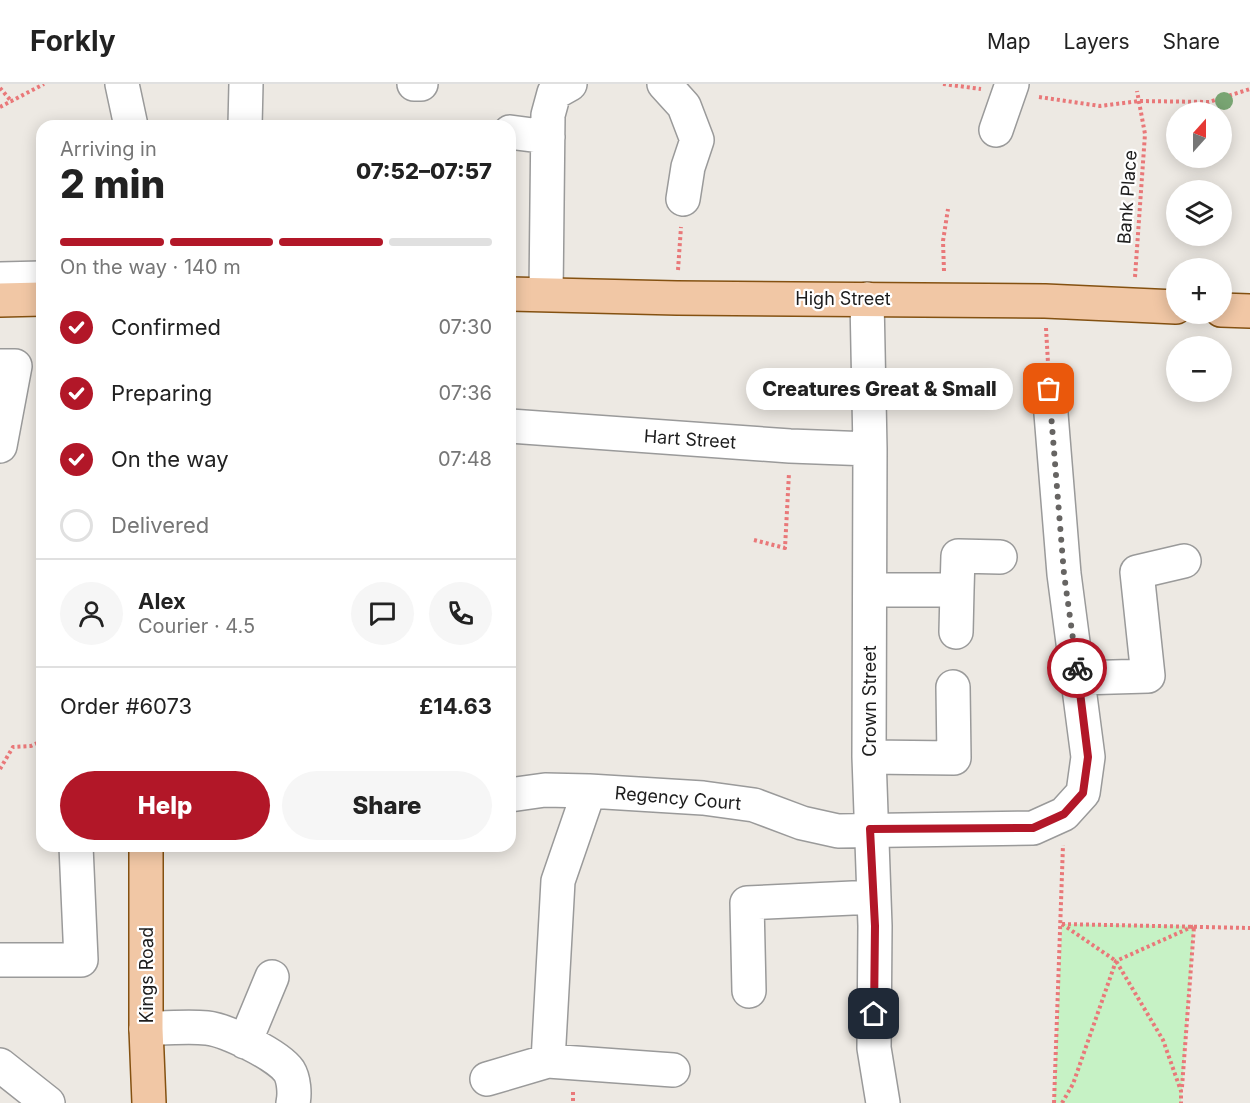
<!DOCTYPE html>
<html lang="en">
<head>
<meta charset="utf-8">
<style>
	:root { --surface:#fff; --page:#f6f6f6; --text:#222; --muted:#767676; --line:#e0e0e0; --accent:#b21728 }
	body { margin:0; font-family:Inter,sans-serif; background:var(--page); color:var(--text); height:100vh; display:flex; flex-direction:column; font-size:22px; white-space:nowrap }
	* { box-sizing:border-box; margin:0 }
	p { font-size:20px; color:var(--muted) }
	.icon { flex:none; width:33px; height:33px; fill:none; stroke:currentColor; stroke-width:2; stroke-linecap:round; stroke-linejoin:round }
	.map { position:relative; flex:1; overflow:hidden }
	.side { position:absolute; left:36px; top:36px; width:480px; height:732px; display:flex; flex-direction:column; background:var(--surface); border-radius:18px; box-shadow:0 3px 15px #0003 }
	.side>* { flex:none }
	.needle { width:39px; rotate:21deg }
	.controls { position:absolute; left:1166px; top:18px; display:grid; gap:12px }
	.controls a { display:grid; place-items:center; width:66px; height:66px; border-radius:50%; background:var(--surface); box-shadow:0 3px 15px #0003; font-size:30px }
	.pin { position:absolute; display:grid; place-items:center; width:51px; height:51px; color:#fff; margin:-26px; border-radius:12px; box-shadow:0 3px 9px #0006 }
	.courier { position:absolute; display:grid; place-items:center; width:60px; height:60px; margin:-30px; border:4px solid #b21728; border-radius:50%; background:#fff; color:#222; box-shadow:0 2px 8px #0007 }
	.bubble { position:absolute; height:42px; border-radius:21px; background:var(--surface); box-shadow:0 3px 15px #0003; font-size:20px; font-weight:800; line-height:42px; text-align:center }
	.headline em { font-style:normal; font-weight:800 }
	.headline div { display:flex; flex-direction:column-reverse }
	.headline { display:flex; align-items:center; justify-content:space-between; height:102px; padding:0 24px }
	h1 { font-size:39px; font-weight:800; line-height:45px }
	.bar { display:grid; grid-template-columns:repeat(4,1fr); gap:9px 6px; align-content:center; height:72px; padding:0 24px }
	.bar i { height:8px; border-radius:4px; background:var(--line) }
	.bar .on { background:var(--accent) }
	.bar p { grid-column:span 4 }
	.line { display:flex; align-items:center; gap:15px; padding:0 24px; border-top:2px solid var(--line) }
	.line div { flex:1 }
	.round { display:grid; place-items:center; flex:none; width:63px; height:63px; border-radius:32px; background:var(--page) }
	ol { padding:0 24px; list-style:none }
	li { display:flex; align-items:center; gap:18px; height:66px }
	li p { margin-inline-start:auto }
	li .icon { padding:6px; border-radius:50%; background:var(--accent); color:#fff; stroke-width:4 }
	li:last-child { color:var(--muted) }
	li i { width:33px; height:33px; border:3px solid var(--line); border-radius:50% }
	.primary-button { display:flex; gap:12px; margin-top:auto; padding:12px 24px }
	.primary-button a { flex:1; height:69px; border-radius:36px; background:var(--accent); color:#fff; font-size:24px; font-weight:800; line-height:69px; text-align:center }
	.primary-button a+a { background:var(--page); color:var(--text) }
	header { display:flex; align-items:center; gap:36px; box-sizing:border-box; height:84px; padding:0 30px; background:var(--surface); border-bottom:2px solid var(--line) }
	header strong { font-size:28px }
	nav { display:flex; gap:33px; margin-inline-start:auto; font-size:21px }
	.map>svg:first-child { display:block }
	.park { fill:#c6f2c5 }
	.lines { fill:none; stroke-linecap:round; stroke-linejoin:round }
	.minor-casing { stroke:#9a9a9a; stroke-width:36 }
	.major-casing { stroke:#845111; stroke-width:36 }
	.path { stroke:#e97879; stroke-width:4; stroke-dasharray:3 3; stroke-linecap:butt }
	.minor { stroke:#fff; stroke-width:33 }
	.major { stroke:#f1c7a5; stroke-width:33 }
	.tree { fill:#79a573 }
	.done { stroke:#666462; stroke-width:6; stroke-dasharray:0 10.8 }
	.route { stroke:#b21728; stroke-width:8 }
	.labels { text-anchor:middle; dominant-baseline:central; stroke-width:4.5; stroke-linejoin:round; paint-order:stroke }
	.street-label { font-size:18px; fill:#1d1d1d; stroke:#fff }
</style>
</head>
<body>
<header>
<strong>Forkly</strong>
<nav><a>Map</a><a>Layers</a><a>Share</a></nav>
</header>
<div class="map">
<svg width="1250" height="1019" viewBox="0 0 1250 1019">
	<rect width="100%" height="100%" fill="#ede9e3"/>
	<path class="park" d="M 1062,840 L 1194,842 L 1181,1019 L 1054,1019 Z"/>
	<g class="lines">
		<g class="minor-casing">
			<path id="minor" d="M 122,0 L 131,42
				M 414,0 L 421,0
				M 664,0 L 684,22 L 697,56 L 688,83 L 683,115
				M 245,42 L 246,0
				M 996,46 L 1012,0
				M 510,48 L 548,53
				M 0,195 L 42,194
				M 546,210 L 548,31 L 554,9 L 570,0
				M 867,215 L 870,365 L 869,673 L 875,842 L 874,964 L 883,1019
				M 0,282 L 15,282 L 0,362
				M 510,342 L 790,362 L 870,365
				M 870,506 L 957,506 L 956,548
				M 957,506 L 958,472 L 1000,473
				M 1079,594 L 1148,592 L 1137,488 L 1184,477
				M 869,673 L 954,674 L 953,603
				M 510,711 L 545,706 L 589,707 L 703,714 L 754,721 L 802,739 L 838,747 L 1033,744 L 1064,730 L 1083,709 L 1088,673 L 1064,490 L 1049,305
				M 0,876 L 81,876 L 76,762
				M 749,907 L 747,819 L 874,813
				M 146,945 C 166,944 187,942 207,944 C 226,946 278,971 289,987 C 294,995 295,1010 293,1019
				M 245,958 L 272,893
				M 548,977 L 558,797 L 589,707
				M 0,981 L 48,1019
				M 487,995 L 548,977 L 673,986"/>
		</g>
		<g class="major-casing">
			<path id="major" d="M 510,210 L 677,214 L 1045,217 L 1176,223
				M 0,216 L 42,215
				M 1221,226 L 1250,227
				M 146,762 L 146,945 L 149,1019"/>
		</g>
		<path class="path" d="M 943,0 L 981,5
			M 0,4 L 12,18
			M 1039,13 L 1100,22 L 1139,17 L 1209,18 L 1250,5
			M 0,23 L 44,0
			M 678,186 L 681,143
			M 944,187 L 943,157 L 948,125
			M 1135,193 L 1145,50 L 1137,7
			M 1046,244 L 1048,279
			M 754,456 L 785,464 L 789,389
			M 0,685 L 13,663 L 31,662 L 42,657
			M 1062,840 L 1116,877 L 1163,956 L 1181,1007 L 1181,1019
			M 1062,840 L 1250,844
			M 1182,1003 L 1194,843
			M 573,1008 L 573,1019
			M 1054,1019 L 1063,761
			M 1062,1019 L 1073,1000 L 1116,877 L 1194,842"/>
		<use href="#minor" class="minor"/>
		<use href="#major" class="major"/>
	</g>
	<circle class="tree" cx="1224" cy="17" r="9"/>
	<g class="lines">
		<path class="done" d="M 1049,305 L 1064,490 L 1077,584"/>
		<path class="route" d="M 874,930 L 875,842 L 870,745 L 1033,744 L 1064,730 L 1083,709 L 1088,673 L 1077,584"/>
	</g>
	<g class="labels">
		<g class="street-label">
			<text transform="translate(1127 113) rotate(-86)">Bank Place</text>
			<text x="843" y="214">High Street</text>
			<text transform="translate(690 355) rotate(4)">Hart Street</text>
			<text transform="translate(869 617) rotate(-90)">Crown Street</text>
			<text transform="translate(678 714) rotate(5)">Regency Court</text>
			<text transform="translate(146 891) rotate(-90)">Kings Road</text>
		</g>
	</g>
</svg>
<div class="controls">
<a><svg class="needle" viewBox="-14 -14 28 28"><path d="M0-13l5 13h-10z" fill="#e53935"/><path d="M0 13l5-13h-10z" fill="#767676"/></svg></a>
<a><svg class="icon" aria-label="layers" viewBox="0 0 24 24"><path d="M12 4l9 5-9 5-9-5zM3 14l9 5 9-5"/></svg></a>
<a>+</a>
<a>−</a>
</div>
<div class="pin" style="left:1049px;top:305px;background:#ea580c"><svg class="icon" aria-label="bag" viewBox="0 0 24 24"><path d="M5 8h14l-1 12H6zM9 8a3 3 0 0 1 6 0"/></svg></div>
<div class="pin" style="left:874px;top:930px;background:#1f2937"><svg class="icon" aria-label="home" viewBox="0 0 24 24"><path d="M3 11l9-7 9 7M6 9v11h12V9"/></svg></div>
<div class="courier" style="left:1077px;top:584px"><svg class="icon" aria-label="bike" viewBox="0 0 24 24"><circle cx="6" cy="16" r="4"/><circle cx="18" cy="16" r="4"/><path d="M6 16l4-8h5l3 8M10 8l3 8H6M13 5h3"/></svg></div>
<div class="bubble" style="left:746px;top:284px;width:267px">Creatures Great &amp; Small</div>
<section class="side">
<div class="headline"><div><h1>2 min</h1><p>Arriving in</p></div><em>07:52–07:57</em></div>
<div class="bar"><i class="on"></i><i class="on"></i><i class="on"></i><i></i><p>On the way · 140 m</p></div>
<ol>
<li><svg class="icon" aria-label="check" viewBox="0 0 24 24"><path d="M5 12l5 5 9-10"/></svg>Confirmed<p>07:30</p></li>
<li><svg class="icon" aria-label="check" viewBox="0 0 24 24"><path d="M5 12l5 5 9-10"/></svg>Preparing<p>07:36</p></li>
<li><svg class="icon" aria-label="check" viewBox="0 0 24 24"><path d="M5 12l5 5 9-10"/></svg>On the way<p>07:48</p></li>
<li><i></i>Delivered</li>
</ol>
<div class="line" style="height:108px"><a class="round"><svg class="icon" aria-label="person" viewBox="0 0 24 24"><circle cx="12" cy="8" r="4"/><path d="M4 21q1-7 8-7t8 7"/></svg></a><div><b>Alex</b><p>Courier · 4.5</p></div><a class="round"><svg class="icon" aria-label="chat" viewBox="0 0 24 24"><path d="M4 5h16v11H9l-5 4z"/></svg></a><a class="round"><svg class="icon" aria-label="phone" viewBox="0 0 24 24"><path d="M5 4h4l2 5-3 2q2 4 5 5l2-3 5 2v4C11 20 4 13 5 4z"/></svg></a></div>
<div class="line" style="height:78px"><div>Order #6073</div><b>£14.63</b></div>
<div class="primary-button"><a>Help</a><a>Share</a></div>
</section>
</div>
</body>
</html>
